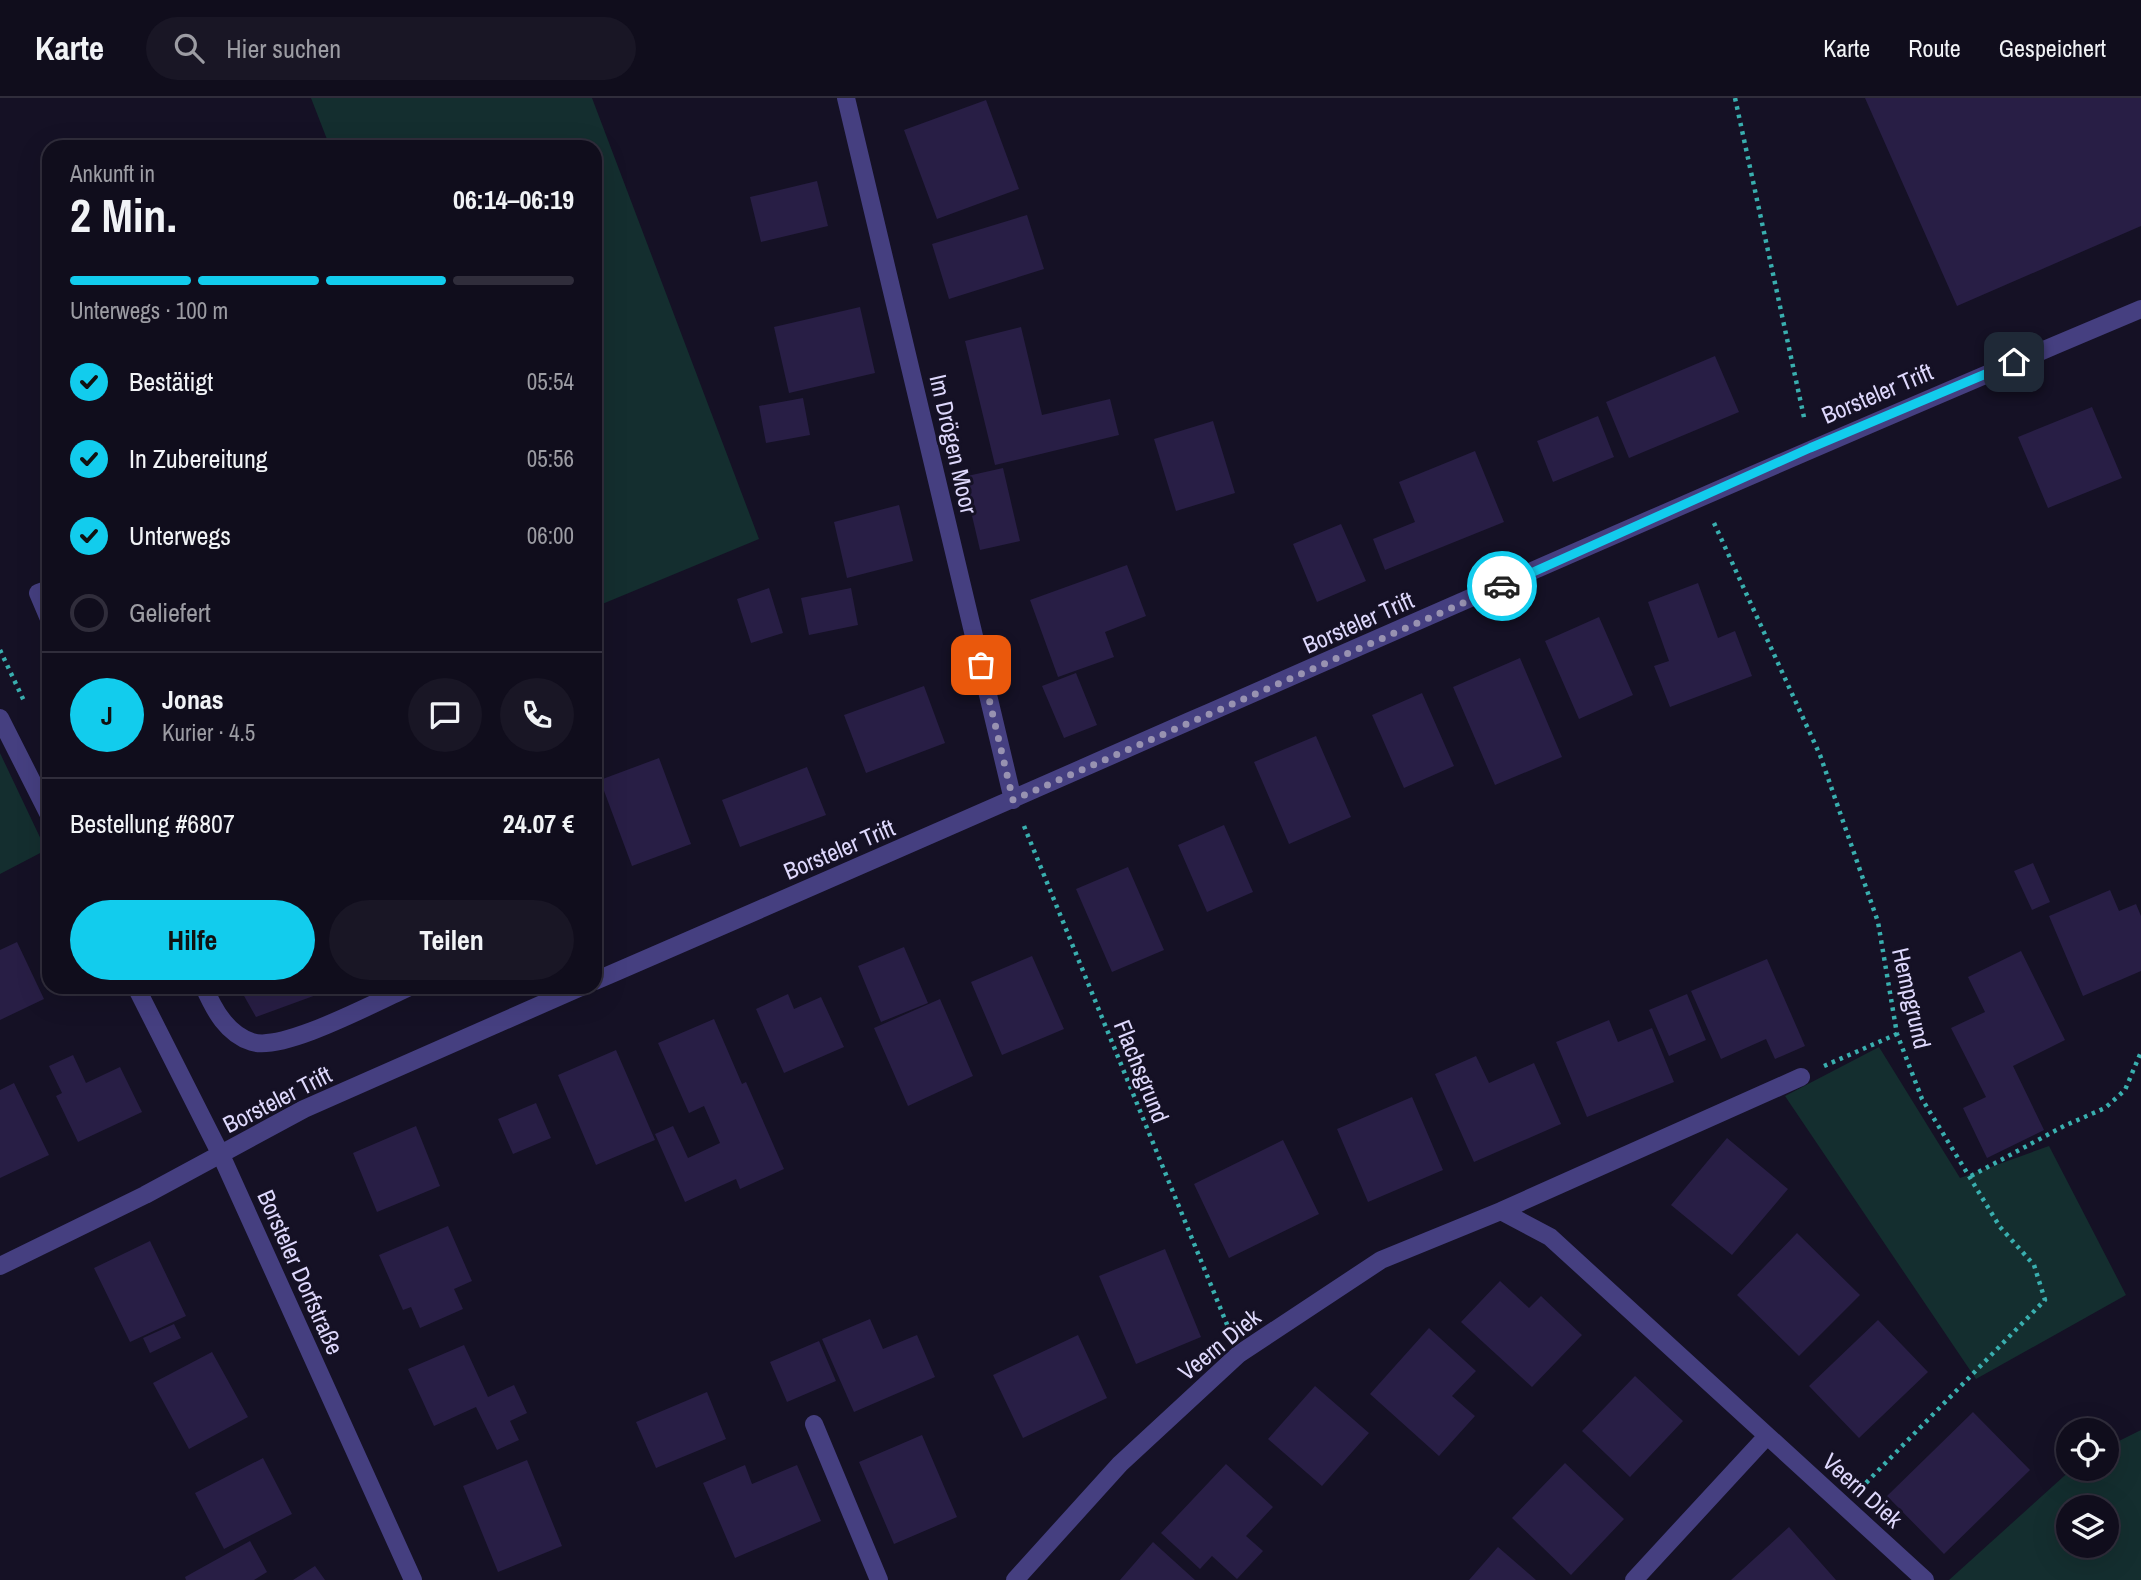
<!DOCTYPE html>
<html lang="de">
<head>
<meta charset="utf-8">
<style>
	:root { --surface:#100d1c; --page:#191625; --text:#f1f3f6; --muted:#9c9ca3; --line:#302d3b; --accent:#12cced }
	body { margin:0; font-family:"Archivo Narrow",sans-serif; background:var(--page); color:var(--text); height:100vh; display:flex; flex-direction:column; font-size:26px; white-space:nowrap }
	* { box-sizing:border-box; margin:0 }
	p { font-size:23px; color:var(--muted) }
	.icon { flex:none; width:38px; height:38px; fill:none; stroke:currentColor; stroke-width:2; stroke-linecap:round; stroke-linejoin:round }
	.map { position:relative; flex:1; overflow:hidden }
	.details { position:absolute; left:42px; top:42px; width:560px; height:854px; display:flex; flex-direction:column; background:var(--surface); border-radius:21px; box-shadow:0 7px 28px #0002,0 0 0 2px var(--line) }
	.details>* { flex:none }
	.fabs { position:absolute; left:2056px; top:1320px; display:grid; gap:14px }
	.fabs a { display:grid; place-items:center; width:63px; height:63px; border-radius:50%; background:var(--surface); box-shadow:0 7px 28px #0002,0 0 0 2px var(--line); font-size:35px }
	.pin { position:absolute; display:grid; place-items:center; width:60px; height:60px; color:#fff; margin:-30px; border-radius:14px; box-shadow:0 4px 10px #0006 }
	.courier { position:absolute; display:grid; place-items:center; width:70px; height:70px; margin:-35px; border:5px solid #12cced; border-radius:50%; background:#fff; color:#222; box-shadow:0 2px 9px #0007 }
	.head em { font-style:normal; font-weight:700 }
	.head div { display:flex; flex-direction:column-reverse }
	.head { display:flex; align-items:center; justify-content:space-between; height:119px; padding:0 28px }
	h1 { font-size:46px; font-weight:700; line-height:52px }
	.bar { display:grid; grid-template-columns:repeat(4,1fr); gap:10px 7px; align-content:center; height:84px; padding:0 28px }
	.bar i { height:9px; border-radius:5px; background:var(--line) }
	.bar .current { background:var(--accent) }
	.bar p { grid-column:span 4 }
	.line { display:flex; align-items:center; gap:18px; padding:0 28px; border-top:2px solid var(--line) }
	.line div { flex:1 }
	.round { display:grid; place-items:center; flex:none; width:74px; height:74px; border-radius:37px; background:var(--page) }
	ol { padding:0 28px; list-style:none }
	li { display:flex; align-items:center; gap:21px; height:77px }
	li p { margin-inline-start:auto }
	li .icon { padding:7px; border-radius:50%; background:var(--accent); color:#111; stroke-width:4 }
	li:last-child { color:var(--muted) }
	li i { width:38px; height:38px; border:4px solid var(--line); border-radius:50% }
	.cta { display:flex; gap:14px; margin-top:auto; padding:14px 28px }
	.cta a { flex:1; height:80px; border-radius:42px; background:var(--accent); color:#111; font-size:28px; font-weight:700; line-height:80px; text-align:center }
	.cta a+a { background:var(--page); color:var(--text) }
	header { display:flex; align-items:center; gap:42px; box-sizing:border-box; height:98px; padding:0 35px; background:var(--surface); border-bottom:2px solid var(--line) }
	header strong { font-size:33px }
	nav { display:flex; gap:38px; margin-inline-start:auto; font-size:24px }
	.search { width:490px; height:63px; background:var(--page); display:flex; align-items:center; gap:18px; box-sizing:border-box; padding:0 24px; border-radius:38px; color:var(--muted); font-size:26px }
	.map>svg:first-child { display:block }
	.green { fill:#142e2f; fill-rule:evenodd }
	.building { fill:#281e45 }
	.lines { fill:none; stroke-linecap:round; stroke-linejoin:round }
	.path { stroke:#39afaf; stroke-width:4.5; stroke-dasharray:3.5 5; stroke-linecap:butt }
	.minor { stroke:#453f80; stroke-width:18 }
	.done { stroke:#9892b1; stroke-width:7; stroke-dasharray:0 12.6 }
	.route { stroke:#12cced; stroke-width:9 }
	.labels { text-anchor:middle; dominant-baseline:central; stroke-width:6; stroke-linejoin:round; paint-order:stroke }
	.street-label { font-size:24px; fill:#ded8fc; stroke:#151125 }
</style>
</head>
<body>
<header>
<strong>Karte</strong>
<div class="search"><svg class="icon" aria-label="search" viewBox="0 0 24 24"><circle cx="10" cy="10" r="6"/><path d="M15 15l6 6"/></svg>Hier suchen</div>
<nav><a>Karte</a><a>Route</a><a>Gespeichert</a></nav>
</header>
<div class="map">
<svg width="2141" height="1482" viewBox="0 0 2141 1482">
	<rect width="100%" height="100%" fill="#151125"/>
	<path class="green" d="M 311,0 L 592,0 L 759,441 L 595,509 L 595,49 L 330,49 Z
		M 0,655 L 46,752 L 0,776 Z
		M 1879,949 L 1960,1080 L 2049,1048 L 2126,1197 L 1976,1281 L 1785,998 Z
		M 2141,1332 L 2141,1482 L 1949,1482 L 2073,1370 L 2107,1370 L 2107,1349 ZM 2068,1409 L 2107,1409 L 2107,1447 L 2068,1447 Z"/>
	<path class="building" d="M 1865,0 L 2141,0 L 2141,128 L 1957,208 Z
		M 986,2 L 1019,91 L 937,121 L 904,32 Z
		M 817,83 L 828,128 L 761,144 L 750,99 Z
		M 1027,117 L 1044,171 L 949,201 L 932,146 Z
		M 860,209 L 875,275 L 789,295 L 774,229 Z
		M 1021,229 L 1042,317 L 1110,301 L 1119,337 L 995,367 L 965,243 Z
		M 1715,258 L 1739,314 L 1629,360 L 1606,304 Z
		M 803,300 L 810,337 L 766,345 L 759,308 Z
		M 2092,309 L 2122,380 L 2048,410 L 2018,339 Z
		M 1598,318 L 1614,359 L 1553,384 L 1537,343 Z
		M 1213,323 L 1235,395 L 1176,413 L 1154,341 Z
		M 1475,353 L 1504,424 L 1385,472 L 1373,441 L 1415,424 L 1399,384 Z
		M 1003,370 L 1020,443 L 980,452 L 963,379 Z
		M 899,407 L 913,463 L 847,480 L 834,424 Z
		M 1341,426 L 1366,483 L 1317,504 L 1293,446 Z
		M 1127,467 L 1146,518 L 1105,534 L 1114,559 L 1058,579 L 1030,502 Z
		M 1698,485 L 1718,540 L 1735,533 L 1752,578 L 1670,609 L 1654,568 L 1669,563 L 1648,504 Z
		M 769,490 L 783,535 L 751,545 L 737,501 Z
		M 851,490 L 858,527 L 809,537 L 801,500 Z
		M 1599,519 L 1633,597 L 1579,621 L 1545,543 Z
		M 1520,560 L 1562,659 L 1495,687 L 1453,589 Z
		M 1076,575 L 1097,627 L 1064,640 L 1042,588 Z
		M 924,588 L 945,645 L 866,675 L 844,617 Z
		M 1422,595 L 1454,668 L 1404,690 L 1372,617 Z
		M 1316,638 L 1351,719 L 1289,746 L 1254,664 Z
		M 659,660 L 691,746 L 632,768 L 600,682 Z
		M 807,669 L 826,717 L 740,749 L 722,702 Z
		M 1224,727 L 1253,794 L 1207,814 L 1178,747 Z
		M 2033,765 L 2050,804 L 2032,812 L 2014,773 Z
		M 1128,769 L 1164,852 L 1112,874 L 1076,791 Z
		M 2110,792 L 2119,813 L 2136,806 L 2141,818 L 2141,873 L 2083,898 L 2049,818 Z
		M 17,844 L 44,901 L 0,922 L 0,852 Z
		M 904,849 L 928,905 L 881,924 L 858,868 Z
		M 2021,853 L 2065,942 L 2013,968 L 2044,1032 L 1987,1060 L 1963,1010 L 1986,999 L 1951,930 L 1985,914 L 1968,879 Z
		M 1032,858 L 1064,931 L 1002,957 L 971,884 Z
		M 1767,861 L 1805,948 L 1775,961 L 1766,941 L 1721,961 L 1691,893 Z
		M 239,889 L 338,889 L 256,919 Z
		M 788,896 L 794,911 L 821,899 L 844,949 L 784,975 L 756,911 Z
		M 1687,896 L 1706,942 L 1669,958 L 1649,912 Z
		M 940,901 L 973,978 L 908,1008 L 874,930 Z
		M 714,921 L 742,986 L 746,984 L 784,1071 L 740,1091 L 736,1081 L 685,1104 L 655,1036 L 673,1028 L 688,1060 L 720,1045 L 704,1008 L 689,1015 L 658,945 Z
		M 1609,922 L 1618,944 L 1652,930 L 1674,984 L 1587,1019 L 1556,944 Z
		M 616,952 L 655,1042 L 596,1067 L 558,977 Z
		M 73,957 L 86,985 L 120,969 L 142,1014 L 78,1044 L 56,998 L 62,995 L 49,968 Z
		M 1476,958 L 1489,985 L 1534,965 L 1561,1026 L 1474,1064 L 1435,976 Z
		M 14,985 L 49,1057 L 0,1080 L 0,992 Z
		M 1412,999 L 1443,1072 L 1368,1104 L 1337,1031 Z
		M 536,1005 L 551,1040 L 513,1056 L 498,1021 Z
		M 416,1028 L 440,1088 L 377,1114 L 353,1055 Z
		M 1727,1040 L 1788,1091 L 1732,1157 L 1671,1107 Z
		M 1283,1042 L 1319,1116 L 1229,1160 L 1194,1086 Z
		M 448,1128 L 472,1183 L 454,1191 L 463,1211 L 420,1230 L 411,1209 L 403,1212 L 379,1157 Z
		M 1797,1135 L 1860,1197 L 1799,1258 L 1737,1197 Z
		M 150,1143 L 186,1218 L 130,1244 L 94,1170 Z
		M 1165,1151 L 1201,1239 L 1136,1266 L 1099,1178 Z
		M 1500,1183 L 1529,1210 L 1541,1198 L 1582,1237 L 1532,1289 L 1461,1224 Z
		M 870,1221 L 883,1251 L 917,1237 L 935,1279 L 854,1314 L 822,1241 Z
		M 1878,1222 L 1928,1274 L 1859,1340 L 1809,1288 Z
		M 174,1226 L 181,1240 L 150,1255 L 143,1240 Z
		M 1429,1230 L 1476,1273 L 1452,1298 L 1475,1318 L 1439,1358 L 1370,1296 Z
		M 1078,1237 L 1107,1300 L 1023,1340 L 993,1277 Z
		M 819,1243 L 836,1283 L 787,1304 L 770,1264 Z
		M 464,1247 L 488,1299 L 514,1287 L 527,1315 L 510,1323 L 519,1342 L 497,1352 L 476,1309 L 434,1328 L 408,1271 Z
		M 212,1254 L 248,1319 L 189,1351 L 153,1285 Z
		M 1635,1278 L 1683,1323 L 1630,1379 L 1582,1333 Z
		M 1315,1288 L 1369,1335 L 1322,1388 L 1268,1341 Z
		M 707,1294 L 726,1341 L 656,1370 L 636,1324 Z
		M 1973,1314 L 2030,1372 L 1944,1456 L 1887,1398 Z
		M 922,1337 L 957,1419 L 894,1446 L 859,1364 Z
		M 263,1360 L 292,1416 L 224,1451 L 195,1395 Z
		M 527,1362 L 562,1448 L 498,1474 L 463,1388 Z
		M 1565,1365 L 1624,1421 L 1571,1477 L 1512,1420 Z
		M 1226,1366 L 1273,1409 L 1246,1438 L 1263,1453 L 1237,1481 L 1212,1458 L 1200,1471 L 1161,1435 Z
		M 745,1367 L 752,1386 L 797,1367 L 821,1423 L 735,1460 L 703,1385 Z
		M 1789,1429 L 1836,1482 L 1731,1482 Z
		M 250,1443 L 267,1474 L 254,1482 L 186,1482 L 185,1479 Z
		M 1153,1444 L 1195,1482 L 1120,1482 Z
		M 1498,1449 L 1536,1482 L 1469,1482 Z
		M 315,1468 L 325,1482 L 293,1482 Z"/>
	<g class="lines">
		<path class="path" d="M 1735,0 L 1805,324
			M 1714,425 L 1820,657 L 1878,824 L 1897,936 L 1922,1001 L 2000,1129 L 2034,1167 L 2045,1202 L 1864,1387
			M 0,552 L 24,603
			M 1024,728 L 1228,1229
			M 1824,968 L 1897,936
			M 1971,1078 L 2064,1028 L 2105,1010 L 2125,992 L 2141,954"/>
		<path class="minor" d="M 846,0 L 1013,702
			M 49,491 L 38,495 L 49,521
			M 0,620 L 49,717
			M 595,883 C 1111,660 1623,429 2141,211
			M 136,889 L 221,1057 L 413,1482
			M 204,889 C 214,912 227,936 252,944 C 284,954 377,903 410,889
			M 1501,1113 L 1550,1139 L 1925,1482
			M 0,1168 L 145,1097 L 304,1011 L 581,889
			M 814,1326 L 879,1482
			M 1015,1482 L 1120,1366 L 1239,1256 L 1381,1162 L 1501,1113 L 1801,979
			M 1634,1482 L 1767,1338"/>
	</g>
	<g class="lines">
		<path class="done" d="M 981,567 L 1013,702 L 1502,488"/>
		<path class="route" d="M 1502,488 L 1810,350 L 2014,264"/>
	</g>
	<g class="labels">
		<g class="street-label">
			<text transform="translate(1877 295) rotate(-23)">Borsteler Trift</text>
			<text transform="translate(954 346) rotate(77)">Im Drögen Moor</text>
			<text transform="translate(1358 524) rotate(-24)">Borsteler Trift</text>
			<text transform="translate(839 751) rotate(-23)">Borsteler Trift</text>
			<text transform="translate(1912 900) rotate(77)">Hempgrund</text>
			<text transform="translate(1142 973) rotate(68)">Flachsgrund</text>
			<text transform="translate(277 1001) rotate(-27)">Borsteler Trift</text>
			<text transform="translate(301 1174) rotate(66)">Borsteler Dorfstraße</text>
			<text transform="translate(1219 1246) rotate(-39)">Veern Diek</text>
			<text transform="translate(1863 1392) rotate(42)">Veern Diek</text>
		</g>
	</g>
</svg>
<div class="fabs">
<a><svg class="icon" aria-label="locate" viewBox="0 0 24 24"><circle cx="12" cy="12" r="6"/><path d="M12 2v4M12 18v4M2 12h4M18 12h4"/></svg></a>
<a><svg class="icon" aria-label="layers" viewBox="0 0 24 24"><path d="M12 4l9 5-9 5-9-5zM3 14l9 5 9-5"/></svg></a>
</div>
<div class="pin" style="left:981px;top:567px;background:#ea580c"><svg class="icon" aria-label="bag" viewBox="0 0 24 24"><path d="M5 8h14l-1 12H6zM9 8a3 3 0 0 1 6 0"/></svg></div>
<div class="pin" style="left:2014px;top:264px;background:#1f2937"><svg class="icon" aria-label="home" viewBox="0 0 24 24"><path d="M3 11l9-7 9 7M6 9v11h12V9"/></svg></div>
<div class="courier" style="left:1502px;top:488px"><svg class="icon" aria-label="car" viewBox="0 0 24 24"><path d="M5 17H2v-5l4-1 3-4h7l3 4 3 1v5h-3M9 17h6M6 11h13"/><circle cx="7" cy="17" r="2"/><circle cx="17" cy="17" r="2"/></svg></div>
<section class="details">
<div class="head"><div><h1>2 Min.</h1><p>Ankunft in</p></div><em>06:14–06:19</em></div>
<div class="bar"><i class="current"></i><i class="current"></i><i class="current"></i><i></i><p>Unterwegs · 100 m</p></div>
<ol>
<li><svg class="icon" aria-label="check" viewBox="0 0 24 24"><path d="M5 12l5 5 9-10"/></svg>Bestätigt<p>05:54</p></li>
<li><svg class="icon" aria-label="check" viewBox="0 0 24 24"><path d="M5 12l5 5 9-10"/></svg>In Zubereitung<p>05:56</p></li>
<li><svg class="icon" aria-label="check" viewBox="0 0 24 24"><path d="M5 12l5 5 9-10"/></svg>Unterwegs<p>06:00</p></li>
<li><i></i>Geliefert</li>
</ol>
<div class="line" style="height:126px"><b class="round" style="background:var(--accent);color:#111">J</b><div><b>Jonas</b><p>Kurier · 4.5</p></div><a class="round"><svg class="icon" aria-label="chat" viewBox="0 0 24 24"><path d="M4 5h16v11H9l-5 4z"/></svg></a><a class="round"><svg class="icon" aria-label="phone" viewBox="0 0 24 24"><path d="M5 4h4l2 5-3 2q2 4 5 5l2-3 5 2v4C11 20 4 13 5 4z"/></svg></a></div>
<div class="line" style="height:91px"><div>Bestellung #6807</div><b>24.07 €</b></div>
<div class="cta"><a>Hilfe</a><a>Teilen</a></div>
</section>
</div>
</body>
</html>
